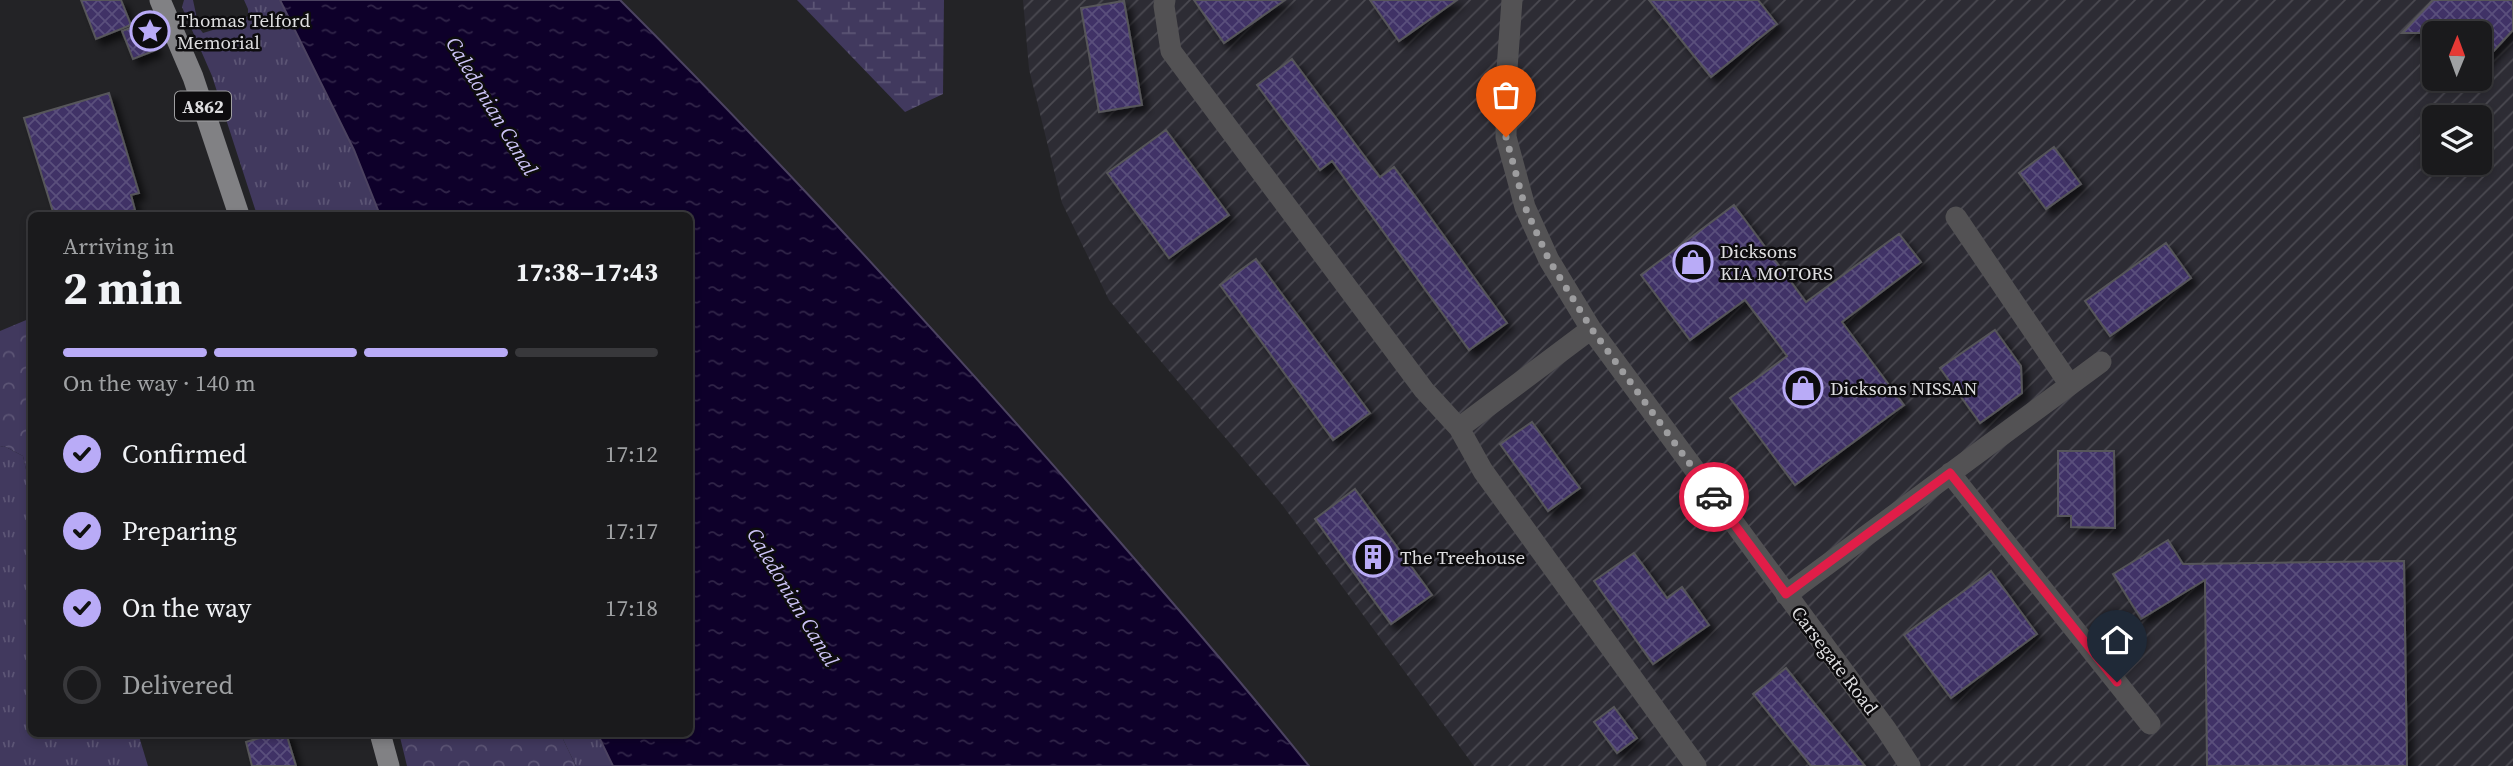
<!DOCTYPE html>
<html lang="en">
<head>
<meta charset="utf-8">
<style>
	:root { --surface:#1a1a1c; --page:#232325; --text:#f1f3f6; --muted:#9fa1a3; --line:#38383b; --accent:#b9abf7 }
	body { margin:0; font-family:"Source Serif 4",serif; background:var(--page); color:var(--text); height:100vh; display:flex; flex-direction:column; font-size:26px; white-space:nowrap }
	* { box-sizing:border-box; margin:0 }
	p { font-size:23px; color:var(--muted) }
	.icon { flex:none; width:38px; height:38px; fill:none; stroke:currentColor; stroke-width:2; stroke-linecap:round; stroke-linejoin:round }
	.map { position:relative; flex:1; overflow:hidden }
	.panel { position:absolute; left:28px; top:212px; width:665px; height:525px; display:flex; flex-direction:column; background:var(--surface); border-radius:10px; box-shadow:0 4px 10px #0003,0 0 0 2px var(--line) }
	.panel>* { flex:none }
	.needle { width:46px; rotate:1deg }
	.tools { position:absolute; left:2422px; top:21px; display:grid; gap:14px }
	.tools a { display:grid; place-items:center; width:70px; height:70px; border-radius:10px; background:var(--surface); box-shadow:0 4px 10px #0003,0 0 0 2px var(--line); font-size:35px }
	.pin { position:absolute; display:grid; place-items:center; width:60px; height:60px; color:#fff; margin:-72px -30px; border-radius:50% 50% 50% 0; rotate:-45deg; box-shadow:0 0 7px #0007 }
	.pin .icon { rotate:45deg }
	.courier { position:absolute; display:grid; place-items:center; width:70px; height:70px; margin:-35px; border:5px solid #e11d48; border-radius:50%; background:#fff; color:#222; box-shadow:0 2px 9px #0007 }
	.summary em { font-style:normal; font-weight:700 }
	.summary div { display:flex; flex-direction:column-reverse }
	.summary { display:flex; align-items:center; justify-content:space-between; height:119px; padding:0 35px }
	h1 { font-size:46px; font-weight:700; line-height:52px }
	.bar { display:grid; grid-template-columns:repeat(4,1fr); gap:10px 7px; align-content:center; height:84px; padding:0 35px }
	.bar i { height:9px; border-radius:5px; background:var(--line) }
	.bar .current { background:var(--accent) }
	.bar p { grid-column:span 4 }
	ol { padding:0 35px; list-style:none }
	li { display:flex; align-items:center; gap:21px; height:77px }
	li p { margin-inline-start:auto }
	li .icon { padding:7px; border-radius:50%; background:var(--accent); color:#111; stroke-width:4 }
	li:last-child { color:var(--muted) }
	li i { width:38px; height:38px; border:4px solid var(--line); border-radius:50% }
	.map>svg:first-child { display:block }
	.industrial { fill:url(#industrial-furrows); fill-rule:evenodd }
	.grass { fill:url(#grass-tufts) }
	.forest { fill:url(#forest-crowns) }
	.wetland { fill:url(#wetland-marsh) }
	.water { fill:url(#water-ripples); stroke:#4c4361; stroke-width:2 }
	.building { fill:url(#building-cross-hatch); stroke:#57565a; stroke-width:2; filter:url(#shadow) }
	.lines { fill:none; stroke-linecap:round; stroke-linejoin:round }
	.street { stroke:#535254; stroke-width:21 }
	.primary { stroke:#818184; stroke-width:21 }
	.done { stroke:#9d9d9f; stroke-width:7; stroke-dasharray:0 12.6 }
	.route { stroke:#e11d48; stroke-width:9 }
	.labels { text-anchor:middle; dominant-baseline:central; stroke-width:5; stroke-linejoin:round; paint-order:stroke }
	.shield { fill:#0d0c0e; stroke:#9f9fa1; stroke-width:2 }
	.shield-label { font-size:18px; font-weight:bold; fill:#dedee0 }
	.poi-label { font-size:19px; fill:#dedee0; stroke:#0d0c0e; text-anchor:start }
	.street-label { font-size:19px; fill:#dedee0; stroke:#0d0c0e }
	.water-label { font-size:21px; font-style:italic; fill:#cdc4f7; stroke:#0d0c0e }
</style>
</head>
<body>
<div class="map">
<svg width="2513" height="766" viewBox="0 0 2513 766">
	<defs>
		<pattern id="industrial-furrows" width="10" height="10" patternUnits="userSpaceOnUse" patternTransform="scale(1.75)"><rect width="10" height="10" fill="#2d2c34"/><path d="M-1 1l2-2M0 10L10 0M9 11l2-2" fill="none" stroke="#4b4a51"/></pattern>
		<pattern id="grass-tufts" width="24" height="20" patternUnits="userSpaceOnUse" patternTransform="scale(1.75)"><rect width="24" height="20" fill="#41395e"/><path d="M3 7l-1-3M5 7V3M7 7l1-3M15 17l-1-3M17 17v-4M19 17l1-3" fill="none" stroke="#5c5575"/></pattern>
		<pattern id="forest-crowns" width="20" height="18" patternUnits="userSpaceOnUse" patternTransform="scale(1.75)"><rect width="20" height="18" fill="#41395e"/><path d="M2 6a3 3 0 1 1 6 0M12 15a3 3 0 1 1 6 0" fill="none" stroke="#5c5575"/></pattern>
		<pattern id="wetland-marsh" width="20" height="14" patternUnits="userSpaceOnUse" patternTransform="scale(1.75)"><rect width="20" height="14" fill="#41395e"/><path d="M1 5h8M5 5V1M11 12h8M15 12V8" fill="none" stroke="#5c5575"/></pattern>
		<pattern id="water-ripples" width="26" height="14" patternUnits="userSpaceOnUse" patternTransform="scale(1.75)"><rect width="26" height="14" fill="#0e002a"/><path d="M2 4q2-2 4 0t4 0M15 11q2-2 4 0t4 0" fill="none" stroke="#312549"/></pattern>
		<pattern id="building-cross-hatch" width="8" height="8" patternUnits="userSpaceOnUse" patternTransform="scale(1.75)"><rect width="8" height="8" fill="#3f3266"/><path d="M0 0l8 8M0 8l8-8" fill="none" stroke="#5a4f7c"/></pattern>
		<filter id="shadow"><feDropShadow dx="6" dy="6" stdDeviation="3.5" flood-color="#0009"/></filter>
	</defs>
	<rect width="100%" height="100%" fill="#232326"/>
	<path class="industrial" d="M 1023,0 L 2513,0 L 2513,766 L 1474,766 L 1283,506 L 1109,300 L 1062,203 L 1029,69 ZM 2434,33 L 2480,33 L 2480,79 L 2434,79 ZM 2434,117 L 2480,117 L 2480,163 L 2434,163 Z"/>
	<path class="grass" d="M 184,0 L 193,0 L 199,28 L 203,33 L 239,22 L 248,16 L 248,9 L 244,0 L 280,0 L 354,150 L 380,215 L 257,215 L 212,76 L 182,7 Z
		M 4,446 L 23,456 L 31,492 L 32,733 L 138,733 L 148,766 L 0,766 L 0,447 Z
		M 560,733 L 597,733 L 613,766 L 576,766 Z"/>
	<path class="forest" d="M 31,318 L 31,492 L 23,456 L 4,446 L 0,447 L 0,331 Z
		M 399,733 L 560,733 L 576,766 L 407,766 Z"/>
	<path class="wetland" d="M 797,0 L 944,0 L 943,94 L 905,112 Z"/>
	<path class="water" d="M 280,0 L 620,0 C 785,165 941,336 1094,512 C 1167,596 1240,680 1309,766 L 613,766 L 597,733 L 690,733 L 690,215 L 380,215 L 354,150 Z"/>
	<path class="building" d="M 81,0 L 121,0 L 131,25 L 96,39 Z
		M 1194,0 L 1285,0 L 1224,43 Z
		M 1370,0 L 1457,0 L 1399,41 Z
		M 1649,0 L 1758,0 L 1777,24 L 1711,77 Z
		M 2433,0 L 2513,0 L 2513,30 L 2480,66 L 2480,33 L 2402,33 Z
		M 1124,1 L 1142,105 L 1099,112 L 1081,8 Z
		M 146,22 L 156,50 L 133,59 L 122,31 Z
		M 1292,59 L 1380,177 L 1394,167 L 1507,323 L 1469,350 L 1332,161 L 1320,170 L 1257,85 Z
		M 109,93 L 139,193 L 131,195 L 135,210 L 116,215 L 54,215 L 24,118 Z
		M 1166,130 L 1229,215 L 1169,258 L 1107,173 Z
		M 2054,147 L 2081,184 L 2046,209 L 2019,173 Z
		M 1734,205 L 1806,302 L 1899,234 L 1921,262 L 1842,322 L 1904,405 L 1795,485 L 1730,398 L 1787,356 L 1745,300 L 1690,340 L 1641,275 Z
		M 2166,243 L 2191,278 L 2110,336 L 2085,301 Z
		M 1256,259 L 1370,413 L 1333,440 L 1220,285 Z
		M 1995,330 L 2021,366 L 2022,393 L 1980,423 L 1940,368 Z
		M 1532,422 L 1580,488 L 1548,511 L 1500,444 Z
		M 2058,451 L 2114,451 L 2115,528 L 2071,527 L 2071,516 L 2058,516 Z
		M 1355,489 L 1432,595 L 1391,624 L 1315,519 Z
		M 2168,540 L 2183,564 L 2404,561 L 2407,766 L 2207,766 L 2205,580 L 2141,619 L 2113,574 Z
		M 1634,553 L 1667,598 L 1682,587 L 1709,625 L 1653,664 L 1594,581 Z
		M 1991,571 L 2037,634 L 1951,698 L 1904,635 Z
		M 1786,668 L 1865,766 L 1811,766 L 1753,694 Z
		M 1614,707 L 1637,738 L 1617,753 L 1594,722 Z
		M 277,733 L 286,733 L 296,766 L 252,766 L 246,742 Z"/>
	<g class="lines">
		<path class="street" d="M 1165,0 L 1164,6 L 1171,51 L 1424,390 L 1459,428 L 1483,471 L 1696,766
			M 1512,0 L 1507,69 L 1506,137 L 1525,207 L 1549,260 L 1591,329 L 1886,729 L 1910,766
			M 1956,217 L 2070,385
			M 1459,428 L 1591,329
			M 1950,473 L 2150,724
			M 1786,595 L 2101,362"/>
		<path class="primary" d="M 160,0 L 193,77 L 239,215
			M 380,733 L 389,766"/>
	</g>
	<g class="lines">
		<path class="done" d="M 1506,137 L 1525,207 L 1549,260 L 1591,328 L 1714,497"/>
		<path class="route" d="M 1714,497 L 1786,594 L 1950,473 L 2117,682"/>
	</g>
	<defs>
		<g id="sight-ring" transform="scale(2.0125)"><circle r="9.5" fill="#0d0c0e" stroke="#b9abf7" stroke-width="1.5"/><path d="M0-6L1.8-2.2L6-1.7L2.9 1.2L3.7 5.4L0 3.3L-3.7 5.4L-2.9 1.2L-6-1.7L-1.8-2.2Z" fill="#b9abf7"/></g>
		<g id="shop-ring" transform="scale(2.0125)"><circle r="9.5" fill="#0d0c0e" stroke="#b9abf7" stroke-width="1.5"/><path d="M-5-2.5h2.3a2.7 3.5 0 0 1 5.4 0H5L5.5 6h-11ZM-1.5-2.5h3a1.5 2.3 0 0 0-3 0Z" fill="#b9abf7"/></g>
		<g id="building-ring" transform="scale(2.0125)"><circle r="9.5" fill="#0d0c0e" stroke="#b9abf7" stroke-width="1.5"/><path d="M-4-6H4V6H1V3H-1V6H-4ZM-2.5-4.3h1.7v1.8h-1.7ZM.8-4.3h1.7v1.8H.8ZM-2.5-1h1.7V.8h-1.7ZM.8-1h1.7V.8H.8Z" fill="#b9abf7"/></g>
	</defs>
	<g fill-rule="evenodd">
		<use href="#sight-ring" x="150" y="31"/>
		<use href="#shop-ring" x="1693" y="262"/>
		<use href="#shop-ring" x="1803" y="388"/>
		<use href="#building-ring" x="1373" y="557"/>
	</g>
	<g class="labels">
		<rect class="shield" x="175" y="91.5" width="56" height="29" rx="5"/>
		<g class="shield-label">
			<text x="203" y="106">A862</text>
		</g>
		<g class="poi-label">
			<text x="177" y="20">Thomas Telford<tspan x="177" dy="22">Memorial</tspan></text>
			<text x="1720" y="251">Dicksons<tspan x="1720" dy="22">KIA MOTORS</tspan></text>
			<text x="1830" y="388">Dicksons NISSAN</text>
			<text x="1400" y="557">The Treehouse</text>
		</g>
		<g class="street-label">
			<text transform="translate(1835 660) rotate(53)">Carsegate Road</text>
		</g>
		<g class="water-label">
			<text transform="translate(492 106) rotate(59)">Caledonian Canal</text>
			<text transform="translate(793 597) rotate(59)">Caledonian Canal</text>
		</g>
	</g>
</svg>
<div class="tools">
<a><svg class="needle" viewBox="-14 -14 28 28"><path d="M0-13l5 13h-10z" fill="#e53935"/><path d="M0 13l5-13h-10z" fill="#9fa1a3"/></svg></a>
<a><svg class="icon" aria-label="layers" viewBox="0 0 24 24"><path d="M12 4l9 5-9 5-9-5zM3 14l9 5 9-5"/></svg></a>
</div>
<div class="pin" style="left:1506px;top:137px;background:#ea580c"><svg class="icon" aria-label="bag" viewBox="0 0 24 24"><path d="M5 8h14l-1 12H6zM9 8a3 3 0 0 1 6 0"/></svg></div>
<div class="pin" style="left:2117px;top:682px;background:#1f2937"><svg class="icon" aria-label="home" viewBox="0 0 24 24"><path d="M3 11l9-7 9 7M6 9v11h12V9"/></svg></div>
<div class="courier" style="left:1714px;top:497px"><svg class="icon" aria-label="car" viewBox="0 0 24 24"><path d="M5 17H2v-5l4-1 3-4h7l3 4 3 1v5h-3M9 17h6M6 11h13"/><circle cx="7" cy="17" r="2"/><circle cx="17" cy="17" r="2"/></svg></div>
<section class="panel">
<div class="summary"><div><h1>2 min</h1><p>Arriving in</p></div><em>17:38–17:43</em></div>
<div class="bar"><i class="current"></i><i class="current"></i><i class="current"></i><i></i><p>On the way · 140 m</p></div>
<ol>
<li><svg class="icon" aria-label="check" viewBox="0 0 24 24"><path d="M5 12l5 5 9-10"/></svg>Confirmed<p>17:12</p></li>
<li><svg class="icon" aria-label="check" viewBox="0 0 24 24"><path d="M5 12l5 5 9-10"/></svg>Preparing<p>17:17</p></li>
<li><svg class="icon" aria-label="check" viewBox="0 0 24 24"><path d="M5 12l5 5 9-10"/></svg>On the way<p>17:18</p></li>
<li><i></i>Delivered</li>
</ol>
</section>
</div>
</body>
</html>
